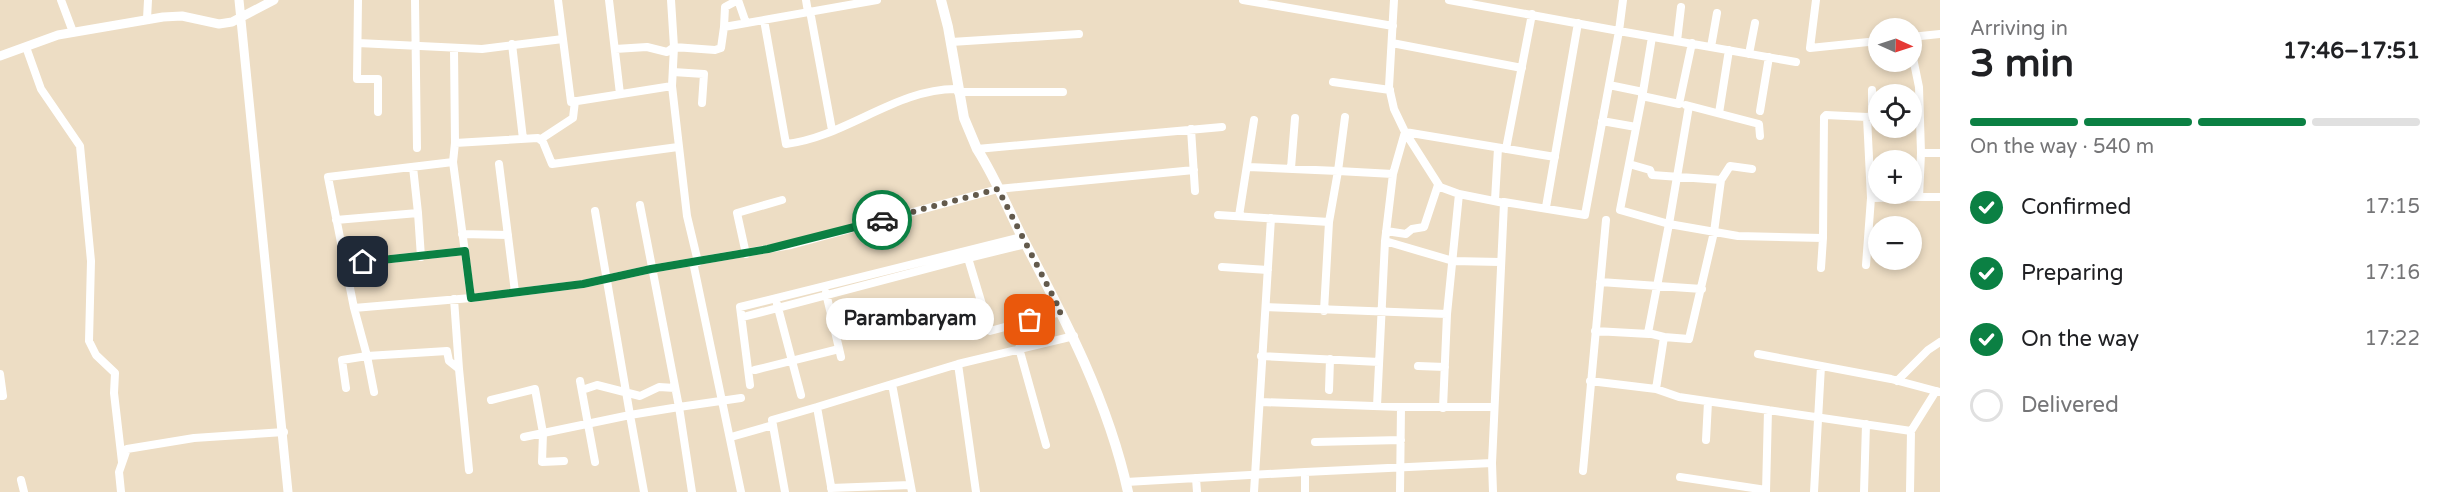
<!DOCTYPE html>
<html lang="en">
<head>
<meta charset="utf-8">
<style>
	:root { --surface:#fff; --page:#f6f6f6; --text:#202124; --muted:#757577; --line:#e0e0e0; --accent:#0b8043 }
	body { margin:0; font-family:"Varela Round",sans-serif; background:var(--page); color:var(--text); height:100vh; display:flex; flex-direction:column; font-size:22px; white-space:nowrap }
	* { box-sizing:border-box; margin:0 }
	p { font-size:20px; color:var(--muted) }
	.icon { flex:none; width:33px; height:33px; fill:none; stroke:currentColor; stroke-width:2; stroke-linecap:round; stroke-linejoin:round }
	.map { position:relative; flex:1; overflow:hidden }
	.drawer { display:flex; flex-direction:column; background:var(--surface); width:510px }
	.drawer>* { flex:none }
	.needle { width:39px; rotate:93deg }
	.controls { position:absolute; left:1868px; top:18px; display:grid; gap:12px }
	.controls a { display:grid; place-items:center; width:54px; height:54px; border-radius:50%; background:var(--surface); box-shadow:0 3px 9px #0003; font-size:30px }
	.pin { position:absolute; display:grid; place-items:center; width:51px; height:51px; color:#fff; margin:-26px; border-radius:12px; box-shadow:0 3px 9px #0006 }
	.courier { position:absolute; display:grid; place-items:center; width:60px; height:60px; margin:-30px; border:4px solid #0b8043; border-radius:50%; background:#fff; color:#222; box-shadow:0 2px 8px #0007 }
	.bubble { position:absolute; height:42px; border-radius:21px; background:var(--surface); box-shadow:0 3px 9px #0003; font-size:20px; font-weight:700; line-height:42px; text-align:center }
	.summary em { font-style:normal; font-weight:700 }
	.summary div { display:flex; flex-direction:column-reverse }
	.summary { display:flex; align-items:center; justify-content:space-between; height:102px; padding:0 30px }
	h1 { font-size:39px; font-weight:700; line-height:45px }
	.bar { display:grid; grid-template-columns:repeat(4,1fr); gap:9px 6px; align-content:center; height:72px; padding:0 30px }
	.bar i { height:8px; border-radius:4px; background:var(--line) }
	.bar .on { background:var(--accent) }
	.bar p { grid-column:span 4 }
	ol { padding:0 30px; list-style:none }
	li { display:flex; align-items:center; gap:18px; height:66px }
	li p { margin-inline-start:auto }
	li .icon { padding:6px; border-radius:50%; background:var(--accent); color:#fff; stroke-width:4 }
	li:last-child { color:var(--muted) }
	li i { width:33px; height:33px; border:3px solid var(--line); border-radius:50% }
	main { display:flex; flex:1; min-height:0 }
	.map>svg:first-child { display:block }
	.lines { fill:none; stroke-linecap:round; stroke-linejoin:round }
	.minor { stroke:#fff; stroke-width:8 }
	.tertiary { stroke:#fff; stroke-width:9 }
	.secondary { stroke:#fff; stroke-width:10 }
	.done { stroke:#635a4c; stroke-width:6; stroke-dasharray:0 10.8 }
	.route { stroke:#0b8043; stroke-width:8 }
</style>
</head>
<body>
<main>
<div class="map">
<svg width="1940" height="492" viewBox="0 0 1940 492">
	<rect width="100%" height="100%" fill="#edddc4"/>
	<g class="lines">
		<path class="minor" d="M 61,0 L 73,32
			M 358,0 L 357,79 L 378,79 L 378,112
			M 415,0 L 417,148
			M 558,0 L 571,102 L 672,86 L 687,216 L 698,262
			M 609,0 L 620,94
			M 671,0 L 674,47 L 672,86
			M 738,0 L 746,23
			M 806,0 L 808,12
			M 1243,0 L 1393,26
			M 1394,0 L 1389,87 L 1394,109 L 1405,132 L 1440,187 L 1459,194 L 1504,203 L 1492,463
			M 1449,0 L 1619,31 L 1585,215 L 1504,202
			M 1623,0 L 1619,31 L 1796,62
			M 1816,0 L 1810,48 L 1878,41
			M 810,11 L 832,130
			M 147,19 L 148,0
			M 764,20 L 786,144 C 846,137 897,88 957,89
			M 724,27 L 725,7 L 738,0
			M 1911,37 L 1940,34
			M 1677,41 L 1681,7
			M 951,42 L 1079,34
			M 358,43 L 482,49 L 563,39
			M 1392,43 L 1522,68
			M 512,44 L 523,139
			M 26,47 L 41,89 L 80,146 L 91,261 L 89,341 L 96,355 L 115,373 L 114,393 L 122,462
			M 1711,47 L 1717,13
			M 615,49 L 647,47 L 667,52 L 674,47 L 715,50 L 721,48 L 724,27 L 877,0
			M 454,50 L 455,143 L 453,162 L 471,298
			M 1749,54 L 1755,23
			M 1913,58 L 1919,87 L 1921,153 L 1940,153
			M 673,72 L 704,74 L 702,103
			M 1333,82 L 1390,90
			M 1609,85 L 1643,92 L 1620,210 L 1669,224 L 1648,333 L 1664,337 L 1656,389 L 1679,397 L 1911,431 L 1936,391 L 1940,392
			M 1872,90 L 1872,115
			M 958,92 L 1063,92
			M 1643,92 L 1652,37
			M 1642,96 L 1679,104 L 1692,43
			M 1686,105 L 1759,124 L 1760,136
			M 1689,106 L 1669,224 L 1738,236 L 1823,238 L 1821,268
			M 1760,111 L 1769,57
			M 1719,113 L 1729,50
			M 1602,121 L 1636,127
			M 1191,129 L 1195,191
			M 541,139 L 573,118 L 575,101
			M 455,143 L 538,138 L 543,142 L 552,164 L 678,147
			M 977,149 L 1222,127
			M 1506,149 L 1532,14
			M 1921,153 L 1919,197 L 1940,197
			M 453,162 L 328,177 L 354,308 L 367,356 L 447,351 L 449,361 L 459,369 L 469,470
			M 499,164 L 515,292
			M 1629,164 L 1650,170 L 1652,175 L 1721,180
			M 413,167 L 418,213
			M 1248,167 L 1338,171 L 1345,117
			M 1291,168 L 1295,118
			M 1871,198 L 1919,197
			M 1495,200 L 1498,148
			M 1546,207 L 1578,23
			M 595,211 L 630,415 L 679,407 L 640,205
			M 1218,215 L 1329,222 L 1338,171 L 1393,174 L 1405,132 L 1555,157
			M 1239,216 L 1254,120
			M 336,220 L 418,213 L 421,257
			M 1386,231 L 1406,234 L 1412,229 L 1424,227 L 1438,185
			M 462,234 L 508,235
			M 1823,238 L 1824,117 L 1826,115 L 1867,117 L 1878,115
			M 1385,241 L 1453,261 L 1500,262
			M 746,254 L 737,213 L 782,200
			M 968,258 L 1026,244
			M 693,262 L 741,492
			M 344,264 L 465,251
			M 1866,265 L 1871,198 L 1867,117
			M 1222,267 L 1268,270
			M 1600,282 L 1702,289
			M 826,293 L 841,357
			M 454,299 L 459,369
			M 777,304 L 801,395
			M 1266,307 L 1447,314 L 1459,194
			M 354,308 L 471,298 L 583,284 L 651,269 L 791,245 L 998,189 L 1194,170
			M 1324,311 L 1329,222
			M 743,317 L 968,258 L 990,331 L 1061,312
			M 1595,331 L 1649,334
			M 1664,337 L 1689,339 L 1714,232 L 1721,180 L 1730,166 L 1752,169
			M 1019,348 L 1046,445
			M 1758,354 L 1891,379 L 1936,391
			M 1261,356 L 1379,362
			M 958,364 L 976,492
			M 1418,366 L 1445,367
			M 755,370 L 839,349
			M 0,374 L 3,396 L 0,396
			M 580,381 L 595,462
			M 1590,381 L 1656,389
			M 1897,381 L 1928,350 L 1940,342
			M 750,385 L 740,307 L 1022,237
			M 346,388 L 342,360 L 367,356 L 374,392
			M 582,390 L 597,385 L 640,396 L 659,387 L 675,388
			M 1329,390 L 1330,359
			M 491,400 L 535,389 L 543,433 L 542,462 L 564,461
			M 1261,402 L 1401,407 L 1494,407
			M 1377,406 L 1385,241 L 1393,174
			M 1443,408 L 1447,314
			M 524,437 L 630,415 L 644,492
			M 731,437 L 773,425
			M 1706,440 L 1708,402
			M 1315,442 L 1401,440
			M 1583,471 L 1606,220
			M 1305,472 L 1492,463 L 1493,492
			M 1680,477 L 1766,490
			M 1196,478 L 1197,492
			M 21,480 L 24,492
			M 1126,482 L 1305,472 L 1305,492
			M 831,488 L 910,485
			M 121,492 L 119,472 L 127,449 L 194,438 L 284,432
			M 692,492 L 679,407 L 741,398
			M 785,492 L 772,420 L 817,407
			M 832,492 L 817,407 L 892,384
			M 912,492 L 892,384 L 958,364 L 1074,336
			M 1254,492 L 1271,218
			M 1400,492 L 1401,407
			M 1766,492 L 1768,410
			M 1814,492 L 1821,366
			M 1864,492 L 1866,424
			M 1910,492 L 1911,431"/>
		<path class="tertiary" d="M 239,0 L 288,492
			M 0,56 L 58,35 L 163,17 L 182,16 L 219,24 L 232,22 L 274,0"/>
		<path class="secondary" d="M 941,0 L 948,27 L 964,118 L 977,149 C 995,177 1008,209 1023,239 C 1066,321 1108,401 1128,492"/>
	</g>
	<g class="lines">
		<path class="done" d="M 882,220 L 998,189 L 1061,312 L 1030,320"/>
		<path class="route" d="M 363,262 L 465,251 L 471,298 L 583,284 L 651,269 L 768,249 L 882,220"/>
	</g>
</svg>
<div class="controls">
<a><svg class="needle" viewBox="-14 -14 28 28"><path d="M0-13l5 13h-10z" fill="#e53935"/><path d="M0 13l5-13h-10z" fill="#757577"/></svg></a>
<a><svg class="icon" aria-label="locate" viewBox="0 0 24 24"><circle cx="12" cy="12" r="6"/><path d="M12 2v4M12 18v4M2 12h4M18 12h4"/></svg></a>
<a>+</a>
<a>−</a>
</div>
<div class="pin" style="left:1030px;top:320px;background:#ea580c"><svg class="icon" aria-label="bag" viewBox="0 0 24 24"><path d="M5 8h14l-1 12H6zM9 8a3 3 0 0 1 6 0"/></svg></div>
<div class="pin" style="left:363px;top:262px;background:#1f2937"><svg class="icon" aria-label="home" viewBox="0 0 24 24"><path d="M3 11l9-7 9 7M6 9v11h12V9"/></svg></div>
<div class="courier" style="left:882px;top:220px"><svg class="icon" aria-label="car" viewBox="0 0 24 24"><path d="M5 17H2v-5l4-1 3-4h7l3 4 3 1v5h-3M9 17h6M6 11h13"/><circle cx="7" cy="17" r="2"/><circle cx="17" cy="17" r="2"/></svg></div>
<div class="bubble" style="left:826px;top:298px;width:168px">Parambaryam</div>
</div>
<section class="drawer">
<div class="summary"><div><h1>3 min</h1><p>Arriving in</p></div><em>17:46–17:51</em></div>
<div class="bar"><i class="on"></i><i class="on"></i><i class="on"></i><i></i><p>On the way · 540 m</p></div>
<ol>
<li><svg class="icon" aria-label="check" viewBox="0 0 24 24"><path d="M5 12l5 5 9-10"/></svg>Confirmed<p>17:15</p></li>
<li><svg class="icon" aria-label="check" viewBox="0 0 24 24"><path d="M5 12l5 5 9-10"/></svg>Preparing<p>17:16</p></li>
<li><svg class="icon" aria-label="check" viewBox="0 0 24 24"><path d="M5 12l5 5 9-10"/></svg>On the way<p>17:22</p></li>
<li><i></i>Delivered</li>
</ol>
</section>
</main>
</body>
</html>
